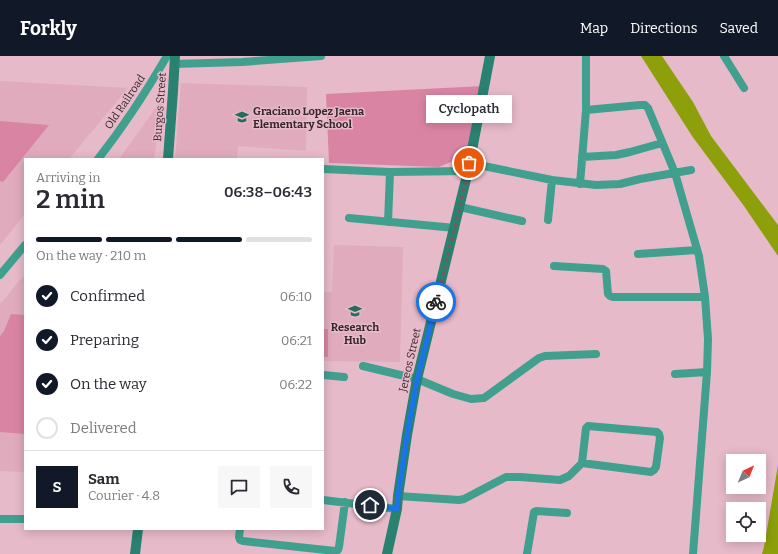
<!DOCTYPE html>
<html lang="en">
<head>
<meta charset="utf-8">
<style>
	:root { --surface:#fff; --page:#f7f7f7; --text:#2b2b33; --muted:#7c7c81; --line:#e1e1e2; --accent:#111827 }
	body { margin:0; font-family:Bitter,serif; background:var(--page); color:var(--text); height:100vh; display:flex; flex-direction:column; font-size:15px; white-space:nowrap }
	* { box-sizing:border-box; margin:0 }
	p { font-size:13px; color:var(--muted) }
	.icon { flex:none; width:22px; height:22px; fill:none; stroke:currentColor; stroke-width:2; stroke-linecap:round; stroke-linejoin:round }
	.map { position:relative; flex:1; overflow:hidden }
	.panel { position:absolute; left:24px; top:102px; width:300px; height:372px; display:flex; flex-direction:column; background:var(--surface); border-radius:0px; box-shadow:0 2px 10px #0003 }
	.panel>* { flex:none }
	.needle { width:26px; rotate:43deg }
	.controls { position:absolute; left:726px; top:398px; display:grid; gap:8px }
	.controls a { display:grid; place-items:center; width:40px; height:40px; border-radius:0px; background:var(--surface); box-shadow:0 2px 10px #0003; font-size:20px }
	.pin { position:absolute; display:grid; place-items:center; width:34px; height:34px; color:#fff; margin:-17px; border:2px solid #fff; border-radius:50%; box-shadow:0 1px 4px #0007 }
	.courier { position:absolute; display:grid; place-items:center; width:40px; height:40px; margin:-20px; border:3px solid #1a73e8; border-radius:50%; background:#fff; color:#222; box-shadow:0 1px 5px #0007 }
	.bubble { position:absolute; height:28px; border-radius:0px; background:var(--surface); box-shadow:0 2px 10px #0003; font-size:13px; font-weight:600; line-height:28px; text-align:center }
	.headline em { font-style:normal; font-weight:600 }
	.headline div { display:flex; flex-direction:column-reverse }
	.headline { display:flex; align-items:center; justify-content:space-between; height:68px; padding:0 12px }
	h1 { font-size:26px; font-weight:600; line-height:30px }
	.bar { display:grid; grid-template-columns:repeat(4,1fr); gap:6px 4px; align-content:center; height:48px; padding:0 12px }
	.bar i { height:5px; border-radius:3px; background:var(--line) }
	.bar .selected { background:var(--accent) }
	.bar p { grid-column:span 4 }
	.line { display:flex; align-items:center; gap:10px; padding:0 12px; border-top:1px solid var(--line) }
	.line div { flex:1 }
	.round { display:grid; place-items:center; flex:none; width:42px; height:42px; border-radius:0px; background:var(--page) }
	ol { padding:0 12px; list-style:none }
	li { display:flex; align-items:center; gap:12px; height:44px }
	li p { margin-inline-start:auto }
	li .icon { padding:4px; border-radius:50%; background:var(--accent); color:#fff; stroke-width:4 }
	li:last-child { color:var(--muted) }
	li i { width:22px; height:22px; border:2px solid var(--line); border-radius:50% }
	header { display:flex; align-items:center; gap:24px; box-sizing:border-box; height:56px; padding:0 20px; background:var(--accent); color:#fff }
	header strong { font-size:19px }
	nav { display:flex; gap:22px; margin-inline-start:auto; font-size:14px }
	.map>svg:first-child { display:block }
	.built { fill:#e0acbd }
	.green { fill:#da84a3 }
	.water { fill:#8d9f0a }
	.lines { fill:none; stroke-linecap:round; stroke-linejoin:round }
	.street { stroke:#40a08d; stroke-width:8 }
	.secondary { stroke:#298170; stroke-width:10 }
	.done { stroke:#755a63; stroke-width:4; stroke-dasharray:0 7.2 }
	.route { stroke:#1a73e8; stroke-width:5 }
	.labels { text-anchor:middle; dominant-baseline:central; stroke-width:3; stroke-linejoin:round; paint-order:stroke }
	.street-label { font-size:11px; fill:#37262c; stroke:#e7bac9 }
	.poi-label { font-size:11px; font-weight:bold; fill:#37262c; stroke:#e7bac9; text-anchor:start }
</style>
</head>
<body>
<header>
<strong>Forkly</strong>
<nav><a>Map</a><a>Directions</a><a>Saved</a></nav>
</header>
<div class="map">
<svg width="778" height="498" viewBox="0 0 778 498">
	<rect width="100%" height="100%" fill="#e7bac9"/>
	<path class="built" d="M 0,25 L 128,32 L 69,103 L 25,103 L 25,158 L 0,189 Z
		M 181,27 L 307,31 L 306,95 L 238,90 L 237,103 L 175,103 Z
		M 160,46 L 163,46 L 154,103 L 119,103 Z
		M 334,189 L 403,191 L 400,306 L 323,305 L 323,236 L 332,236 Z
		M 25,218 L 25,416 L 0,415 L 0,248 Z"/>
	<path class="green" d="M 483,30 L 472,97 L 439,111 L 329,107 L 326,38 Z
		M 0,65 L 49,69 L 3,126 L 0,125 Z
		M 11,258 L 25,259 L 25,378 L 0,376 L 0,280 L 4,275 Z
		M 323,273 L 328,273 L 328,301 L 323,301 Z"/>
	<path class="water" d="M 641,0 L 662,0 L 693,46 L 711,80 L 778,169 L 778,200 L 744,150 L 692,80 Z
		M 778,409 L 778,498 L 762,498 L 764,491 Z"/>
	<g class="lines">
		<path class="street" d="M 724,0 L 744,32
			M 174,8 L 242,6 L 321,0
			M 586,54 L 640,49 L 645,49 L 648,52 L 675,117 L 699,200 L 705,241 L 708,283 L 707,316 L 693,498
			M 582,101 L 616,99 L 630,96 L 662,87
			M 98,103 C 124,70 146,36 167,0
			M 469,107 L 552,124 L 596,129 L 620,128 L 640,123 L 691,114
			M 323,113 L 390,116 L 468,115
			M 580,128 L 586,54 L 586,0
			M 460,151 L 522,165
			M 349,162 L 455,172
			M 548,164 L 552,124
			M 388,166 L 390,116
			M 638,198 L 697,194
			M 554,210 L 603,213 L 606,215 L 608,238 L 610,240 L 613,241 L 705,241
			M 0,219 L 25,189
			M 363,310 L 417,323 L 453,338 L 471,343 L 484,342 L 539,302 L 545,300 L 596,298
			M 675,318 L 707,316
			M 323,319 L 344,321
			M 398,440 L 459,444 L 464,443 L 506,421 L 520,421 L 560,424 L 569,420 L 582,407 L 586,372 L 588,370 L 657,376 L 659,378 L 660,382 L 656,411 L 654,414 L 651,416 L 582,407
			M 323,444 L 397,453
			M 0,463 L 25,463
			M 240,473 L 239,481 L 240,484 L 243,485 L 335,495 L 338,494 L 339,491 L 345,446
			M 527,498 L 534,456 L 536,455 L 567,457"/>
		<path class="secondary" d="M 168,103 L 173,35 L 175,0
			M 135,498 L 138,473
			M 387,498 L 397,453 L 398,440 L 407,379 L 417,323 L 468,115 L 490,0"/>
	</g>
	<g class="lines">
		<path class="done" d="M 436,246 L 460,151 L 469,107"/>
		<path class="route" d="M 370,449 L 397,453 L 398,440 L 407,379 L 417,324 L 436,246"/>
	</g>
	<defs>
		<g id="school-bare" transform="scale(1.08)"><path d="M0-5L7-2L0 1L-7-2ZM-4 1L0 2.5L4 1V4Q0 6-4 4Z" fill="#276b5d" stroke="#e7bac9" stroke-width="2.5" paint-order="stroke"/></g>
		<g id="university-bare" transform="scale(1.08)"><path d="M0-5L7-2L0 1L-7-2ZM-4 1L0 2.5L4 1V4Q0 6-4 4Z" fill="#276b5d" stroke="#e7bac9" stroke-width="2.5" paint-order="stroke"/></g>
	</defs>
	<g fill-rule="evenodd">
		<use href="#school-bare" x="242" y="61"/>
		<use href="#university-bare" x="355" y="255"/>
	</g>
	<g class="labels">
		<g class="street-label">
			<text transform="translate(125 46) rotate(-56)">Old Railroad</text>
			<text transform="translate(160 51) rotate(-86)">Burgos Street</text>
			<text transform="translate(410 304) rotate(-77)">Jereos Street</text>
		</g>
		<g class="poi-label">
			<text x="253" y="55">Graciano Lopez Jaena<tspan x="253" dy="13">Elementary School</tspan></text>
			<text x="355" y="271" text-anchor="middle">Research<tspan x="355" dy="13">Hub</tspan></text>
		</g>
	</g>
</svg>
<div class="controls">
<a><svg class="needle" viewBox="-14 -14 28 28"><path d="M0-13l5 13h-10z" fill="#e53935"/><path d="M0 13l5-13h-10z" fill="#7c7c81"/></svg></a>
<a><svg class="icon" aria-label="locate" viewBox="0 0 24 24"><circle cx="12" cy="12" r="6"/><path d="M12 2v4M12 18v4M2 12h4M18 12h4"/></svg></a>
</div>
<div class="pin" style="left:469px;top:107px;background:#ea580c"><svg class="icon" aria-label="bag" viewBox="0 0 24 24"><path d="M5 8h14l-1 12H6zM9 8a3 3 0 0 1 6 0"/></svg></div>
<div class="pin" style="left:370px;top:449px;background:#1f2937"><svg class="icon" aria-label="home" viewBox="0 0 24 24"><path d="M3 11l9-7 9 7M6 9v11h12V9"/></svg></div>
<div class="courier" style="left:436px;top:246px"><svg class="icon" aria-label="bike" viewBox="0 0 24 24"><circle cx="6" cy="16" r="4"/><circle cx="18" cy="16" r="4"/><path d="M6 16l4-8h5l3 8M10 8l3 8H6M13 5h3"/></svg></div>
<div class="bubble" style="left:426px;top:39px;width:86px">Cyclopath</div>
<section class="panel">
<div class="headline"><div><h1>2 min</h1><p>Arriving in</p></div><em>06:38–06:43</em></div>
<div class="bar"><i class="selected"></i><i class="selected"></i><i class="selected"></i><i></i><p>On the way · 210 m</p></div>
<ol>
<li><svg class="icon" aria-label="check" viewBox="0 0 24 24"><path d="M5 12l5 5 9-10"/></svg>Confirmed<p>06:10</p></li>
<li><svg class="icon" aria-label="check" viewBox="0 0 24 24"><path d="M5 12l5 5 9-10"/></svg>Preparing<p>06:21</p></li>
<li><svg class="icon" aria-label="check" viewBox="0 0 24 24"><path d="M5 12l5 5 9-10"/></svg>On the way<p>06:22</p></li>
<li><i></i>Delivered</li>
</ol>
<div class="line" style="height:72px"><b class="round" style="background:var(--accent);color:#fff">S</b><div><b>Sam</b><p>Courier · 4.8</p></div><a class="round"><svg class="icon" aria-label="chat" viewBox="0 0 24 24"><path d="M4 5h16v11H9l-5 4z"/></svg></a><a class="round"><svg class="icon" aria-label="phone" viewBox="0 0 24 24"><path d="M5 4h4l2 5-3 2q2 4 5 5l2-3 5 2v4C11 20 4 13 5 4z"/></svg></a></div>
</section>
</div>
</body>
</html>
